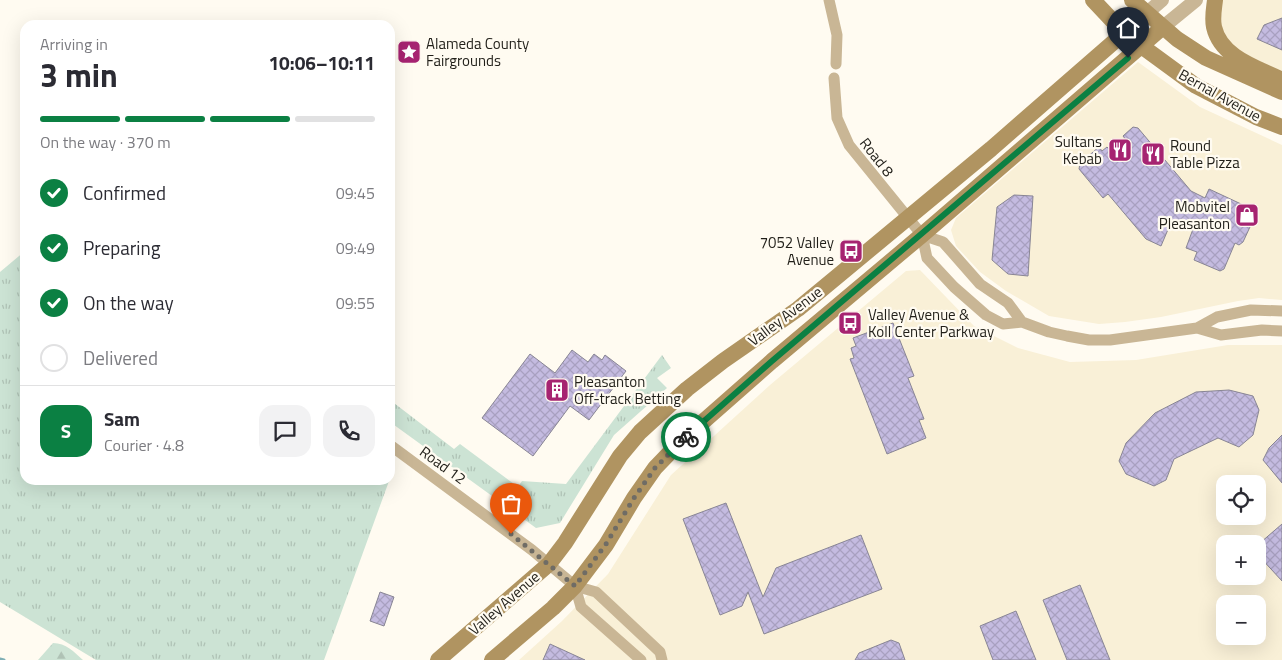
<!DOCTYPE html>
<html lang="en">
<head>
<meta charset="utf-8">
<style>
	:root { --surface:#fff; --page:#f2f2f3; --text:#2b2b33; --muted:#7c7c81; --line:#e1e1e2; --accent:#0b8043 }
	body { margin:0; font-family:"Titillium Web",sans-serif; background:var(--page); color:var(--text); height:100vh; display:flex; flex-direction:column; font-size:19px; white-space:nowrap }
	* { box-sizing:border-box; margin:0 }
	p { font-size:16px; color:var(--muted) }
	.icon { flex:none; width:28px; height:28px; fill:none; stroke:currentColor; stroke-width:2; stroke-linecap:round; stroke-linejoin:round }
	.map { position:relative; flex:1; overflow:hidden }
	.sheet { position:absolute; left:20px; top:20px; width:375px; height:465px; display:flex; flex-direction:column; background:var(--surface); border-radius:15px; box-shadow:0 5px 20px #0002 }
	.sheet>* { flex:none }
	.fabs { position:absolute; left:1216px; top:475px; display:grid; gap:10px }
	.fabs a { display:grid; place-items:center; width:50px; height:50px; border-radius:10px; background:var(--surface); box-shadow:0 5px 20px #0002; font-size:25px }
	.pin { position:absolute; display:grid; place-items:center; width:42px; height:42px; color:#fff; margin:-51px -21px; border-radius:50% 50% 50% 0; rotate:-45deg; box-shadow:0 0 5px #0007 }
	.pin .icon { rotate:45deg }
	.courier { position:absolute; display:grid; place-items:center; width:50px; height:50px; margin:-25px; border:4px solid #0b8043; border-radius:50%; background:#fff; color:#222; box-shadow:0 1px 6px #0007 }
	.headline em { font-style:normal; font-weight:700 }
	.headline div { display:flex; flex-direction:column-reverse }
	.headline { display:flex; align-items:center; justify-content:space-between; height:85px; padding:0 20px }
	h1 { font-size:32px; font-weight:700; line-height:38px }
	.bar { display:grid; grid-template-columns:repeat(4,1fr); gap:8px 5px; align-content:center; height:60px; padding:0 20px }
	.bar i { height:6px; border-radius:4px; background:var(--line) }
	.bar .current { background:var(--accent) }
	.bar p { grid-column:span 4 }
	.line { display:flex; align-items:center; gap:12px; padding:0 20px; border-top:1px solid var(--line) }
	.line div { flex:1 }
	.round { display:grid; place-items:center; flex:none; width:52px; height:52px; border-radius:15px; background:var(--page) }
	ol { padding:0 20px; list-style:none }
	li { display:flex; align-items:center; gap:15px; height:55px }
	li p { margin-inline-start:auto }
	li .icon { padding:5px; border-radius:50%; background:var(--accent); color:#fff; stroke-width:4 }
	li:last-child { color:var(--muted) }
	li i { width:28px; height:28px; border:2px solid var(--line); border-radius:50% }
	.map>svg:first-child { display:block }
	.built { fill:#f9f0d7; fill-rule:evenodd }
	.grass { fill:url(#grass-tufts) }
	.forest { fill:url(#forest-firs) }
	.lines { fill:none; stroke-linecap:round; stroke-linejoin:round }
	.stream { stroke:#7fafb5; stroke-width:3 }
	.building { fill:url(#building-cross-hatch); stroke:#888594 }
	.minor { stroke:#c9b695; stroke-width:11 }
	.tertiary { stroke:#c9b695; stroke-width:14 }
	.secondary { stroke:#b09461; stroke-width:16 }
	.done { stroke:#6f6c65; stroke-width:5; stroke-dasharray:0 9 }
	.route { stroke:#0b8043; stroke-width:6 }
	.labels { text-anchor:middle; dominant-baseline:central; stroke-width:4.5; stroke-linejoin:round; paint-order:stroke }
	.poi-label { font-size:15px; fill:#211f19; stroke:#fffbf1; text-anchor:start }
	.street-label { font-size:15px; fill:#211f19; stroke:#fffbf1 }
</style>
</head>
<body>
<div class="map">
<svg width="1282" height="660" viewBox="0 0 1282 660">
	<defs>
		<pattern id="grass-tufts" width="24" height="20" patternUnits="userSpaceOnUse" patternTransform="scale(1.25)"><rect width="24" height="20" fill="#cce3d4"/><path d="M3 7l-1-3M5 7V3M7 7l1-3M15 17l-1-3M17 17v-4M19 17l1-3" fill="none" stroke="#afc2b5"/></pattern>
		<pattern id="forest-firs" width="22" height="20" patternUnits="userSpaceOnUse" patternTransform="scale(1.25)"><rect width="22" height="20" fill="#cce3d4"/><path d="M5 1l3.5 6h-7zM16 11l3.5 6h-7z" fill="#afc2b5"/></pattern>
		<pattern id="building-cross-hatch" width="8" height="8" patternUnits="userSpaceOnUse" patternTransform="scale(1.25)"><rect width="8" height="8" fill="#c4bbe0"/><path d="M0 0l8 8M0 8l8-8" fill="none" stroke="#a8a0c0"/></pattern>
	</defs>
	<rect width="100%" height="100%" fill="#fffbf1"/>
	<path class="built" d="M 1218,0 L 1282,0 L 1282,76 L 1241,58 L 1220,27 Z
		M 1138,62 L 1200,107 L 1282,145 L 1282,300 L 1259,298 L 1238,301 L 1161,317 L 1125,322 L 1099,324 L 1049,316 L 1006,291 L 980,272 L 956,246 L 951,230 L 956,218 Z
		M 920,270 L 974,326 L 1018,348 L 1070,362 L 1136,360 L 1228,345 L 1282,345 L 1282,660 L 519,660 L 562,621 L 608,574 L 671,475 L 770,385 L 906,271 ZM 1225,484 L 1258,484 L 1258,516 L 1225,516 ZM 1225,544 L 1258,544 L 1258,576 L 1225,576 ZM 1225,604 L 1258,604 L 1258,636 L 1225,636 Z"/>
	<path class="grass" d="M 25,251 L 25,480 L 389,481 L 324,660 L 96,660 L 0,602 L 0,272 Z
		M 662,355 L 671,368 L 657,378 L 667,388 L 614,435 L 560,523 L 536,528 L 390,422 L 390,400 L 454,449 L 460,444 L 518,487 L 522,481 L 566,484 Z"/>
	<path class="forest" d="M 53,643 C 66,643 74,652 83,660 L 38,660 Z"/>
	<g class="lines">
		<path class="stream" d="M 0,659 L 4,660"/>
	</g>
	<path class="building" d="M 1282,18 L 1282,50 L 1257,39 L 1264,25 Z
		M 1133,127 L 1138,128 L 1191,191 L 1205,198 L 1209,189 L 1254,210 L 1256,214 L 1243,242 L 1239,245 L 1235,243 L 1224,269 L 1220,271 L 1194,260 L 1197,252 L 1186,248 L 1193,229 L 1172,220 L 1161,246 L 1146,239 L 1108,194 L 1103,198 L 1079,169 L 1080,163 L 1099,147 L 1102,151 L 1107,147 L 1112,152 L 1126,140 L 1123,136 Z
		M 1014,195 L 1033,196 L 1028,276 L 1008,274 L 992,260 L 997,207 Z
		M 893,323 L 914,376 L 908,378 L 924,419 L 919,420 L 926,438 L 887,454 L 850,359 L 854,358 L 851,348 L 856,346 L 853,338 Z
		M 572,350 L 588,362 L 594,354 L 602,360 L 605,355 L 626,371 L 589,420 L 570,406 L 533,456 L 482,418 L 530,354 L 555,373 Z
		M 1229,390 L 1253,396 L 1259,410 L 1253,435 L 1239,447 L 1218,438 L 1174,459 L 1166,480 L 1154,486 L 1126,474 L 1119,461 L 1126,443 L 1155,413 L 1196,392 Z
		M 1282,435 L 1282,483 L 1263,460 L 1269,448 Z
		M 726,503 L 763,597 L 776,568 L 861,535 L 882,589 L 764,634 L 748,592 L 742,606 L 720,615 L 683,519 Z
		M 1282,524 L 1282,581 L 1259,556 L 1260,543 Z
		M 1080,585 L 1110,660 L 1067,660 L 1043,600 Z
		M 380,592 L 394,597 L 384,626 L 370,621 Z
		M 1016,611 L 1036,660 L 993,660 L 980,626 Z
		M 891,640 L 899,643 L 905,660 L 855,660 L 859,653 Z
		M 550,644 L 585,660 L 543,660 Z"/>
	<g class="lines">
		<path class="minor" d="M 829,0 L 837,35 L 836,64
			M 834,78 L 837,118 L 849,145 L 922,235 L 927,258 L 954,287 L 986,315 L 1003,324 L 1022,322 L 1049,332 L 1067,336 L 1089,340 L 1110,340 L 1197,328 L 1217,317 L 1251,310 L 1282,311
			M 922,235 L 943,242 L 980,284 L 1008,303 L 1022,322
			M 1197,328 L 1221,335 L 1262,330 L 1282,331
			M 390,445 L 532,550 L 575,586 L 596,592 L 660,652 L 662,660
			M 575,586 L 581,607 L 641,660"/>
		<path class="tertiary" d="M 1147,13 L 1162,0
			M 1163,27 L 1196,0"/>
		<path class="secondary" d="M 1093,0 L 1125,34 L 1196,86 L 1256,117 L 1282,127
			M 1132,0 L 1177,39 L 1206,58 L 1282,92
			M 1215,0 C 1214,9 1212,18 1214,27 C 1221,58 1258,68 1282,80
			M 438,660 L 549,564 L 565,543 L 620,456 L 640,432 L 687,389 L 723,361 L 798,309 L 991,149 L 1147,13
			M 492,660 L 553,608 L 575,586 L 606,545 L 634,498 L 655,468 L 680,442 L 772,361 L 922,235 L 1163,27"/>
	</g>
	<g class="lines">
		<path class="done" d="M 511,534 L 575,586 L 606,544 L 634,498 L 655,468 L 686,437"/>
		<path class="route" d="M 686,437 L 772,361 L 1128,58"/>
	</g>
	<defs>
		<g id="sight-square" transform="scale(1.25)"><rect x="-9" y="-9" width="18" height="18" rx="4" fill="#a62371" stroke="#fffbf1"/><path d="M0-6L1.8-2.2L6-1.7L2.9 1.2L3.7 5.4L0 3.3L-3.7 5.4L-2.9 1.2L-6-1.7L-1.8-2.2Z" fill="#fff"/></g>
		<g id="restaurant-square" transform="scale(1.25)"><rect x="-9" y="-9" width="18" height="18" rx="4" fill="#a62371" stroke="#fffbf1"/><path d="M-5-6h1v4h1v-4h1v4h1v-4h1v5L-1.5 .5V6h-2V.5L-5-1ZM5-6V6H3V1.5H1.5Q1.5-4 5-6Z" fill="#fff"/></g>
		<g id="shop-square" transform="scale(1.25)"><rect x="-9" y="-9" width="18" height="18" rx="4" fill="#a62371" stroke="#fffbf1"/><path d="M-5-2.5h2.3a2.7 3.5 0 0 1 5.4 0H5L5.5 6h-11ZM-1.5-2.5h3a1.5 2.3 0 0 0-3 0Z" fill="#fff"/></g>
		<g id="bus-square" transform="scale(1.25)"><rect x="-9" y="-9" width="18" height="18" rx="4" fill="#a62371" stroke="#fffbf1"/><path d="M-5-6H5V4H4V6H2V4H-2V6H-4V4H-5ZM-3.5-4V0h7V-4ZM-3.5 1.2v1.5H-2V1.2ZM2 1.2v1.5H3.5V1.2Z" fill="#fff"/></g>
		<g id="building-square" transform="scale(1.25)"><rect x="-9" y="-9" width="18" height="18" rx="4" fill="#a62371" stroke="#fffbf1"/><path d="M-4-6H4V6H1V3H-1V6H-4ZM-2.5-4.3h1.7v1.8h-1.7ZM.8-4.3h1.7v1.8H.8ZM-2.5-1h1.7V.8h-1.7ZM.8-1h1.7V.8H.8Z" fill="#fff"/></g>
	</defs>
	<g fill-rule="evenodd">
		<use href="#sight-square" x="409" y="52"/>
		<use href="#restaurant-square" x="1120" y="150"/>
		<use href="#restaurant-square" x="1153" y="154"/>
		<use href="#shop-square" x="1247" y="215"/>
		<use href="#bus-square" x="851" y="251"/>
		<use href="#bus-square" x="850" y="323"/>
		<use href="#building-square" x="557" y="390"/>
	</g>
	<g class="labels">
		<g class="poi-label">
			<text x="426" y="43">Alameda County<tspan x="426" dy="17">Fairgrounds</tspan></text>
			<text x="1102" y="141" text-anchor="end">Sultans<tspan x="1102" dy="17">Kebab</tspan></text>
			<text x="1170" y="145">Round<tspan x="1170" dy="17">Table Pizza</tspan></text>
			<text x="1230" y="206" text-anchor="end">Mobvitel<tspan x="1230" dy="17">Pleasanton</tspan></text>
			<text x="834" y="242" text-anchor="end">7052 Valley<tspan x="834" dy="17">Avenue</tspan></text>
			<text x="868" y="314">Valley Avenue &amp;<tspan x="868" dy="17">Koll Center Parkway</tspan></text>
			<text x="574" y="381">Pleasanton<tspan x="574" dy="17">Off-track Betting</tspan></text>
		</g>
		<g class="street-label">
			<text transform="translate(1220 95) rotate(29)">Bernal Avenue</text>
			<text transform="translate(877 157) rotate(52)">Road 8</text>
			<text transform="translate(785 316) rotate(-37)">Valley Avenue</text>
			<text transform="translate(443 465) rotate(36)">Road 12</text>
			<text transform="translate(504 603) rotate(-41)">Valley Avenue</text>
		</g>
	</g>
</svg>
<div class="fabs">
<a><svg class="icon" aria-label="locate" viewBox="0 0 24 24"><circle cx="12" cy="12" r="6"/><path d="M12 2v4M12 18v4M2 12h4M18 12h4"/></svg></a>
<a>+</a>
<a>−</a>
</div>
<div class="pin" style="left:511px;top:534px;background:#ea580c"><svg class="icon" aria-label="bag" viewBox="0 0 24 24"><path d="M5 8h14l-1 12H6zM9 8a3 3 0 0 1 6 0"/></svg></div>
<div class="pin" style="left:1128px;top:58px;background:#1f2937"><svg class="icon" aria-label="home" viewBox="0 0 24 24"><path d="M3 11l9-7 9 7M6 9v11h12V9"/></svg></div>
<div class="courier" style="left:686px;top:437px"><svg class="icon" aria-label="bike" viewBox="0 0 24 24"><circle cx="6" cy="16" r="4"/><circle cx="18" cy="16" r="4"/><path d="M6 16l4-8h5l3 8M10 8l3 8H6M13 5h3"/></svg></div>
<section class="sheet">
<div class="headline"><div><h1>3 min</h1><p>Arriving in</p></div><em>10:06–10:11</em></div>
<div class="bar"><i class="current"></i><i class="current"></i><i class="current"></i><i></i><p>On the way · 370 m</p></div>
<ol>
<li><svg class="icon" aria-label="check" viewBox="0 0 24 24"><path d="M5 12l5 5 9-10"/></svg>Confirmed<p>09:45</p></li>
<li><svg class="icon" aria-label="check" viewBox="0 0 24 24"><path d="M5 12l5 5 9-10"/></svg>Preparing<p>09:49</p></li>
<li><svg class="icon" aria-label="check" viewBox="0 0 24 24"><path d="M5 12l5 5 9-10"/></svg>On the way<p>09:55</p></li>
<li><i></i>Delivered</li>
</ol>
<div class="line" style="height:90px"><b class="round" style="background:var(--accent);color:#fff">S</b><div><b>Sam</b><p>Courier · 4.8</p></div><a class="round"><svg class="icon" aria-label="chat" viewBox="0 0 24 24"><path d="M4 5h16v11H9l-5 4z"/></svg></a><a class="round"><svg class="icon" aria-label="phone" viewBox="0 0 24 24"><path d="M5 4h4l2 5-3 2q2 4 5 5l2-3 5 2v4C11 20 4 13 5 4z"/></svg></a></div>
</section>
</div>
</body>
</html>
